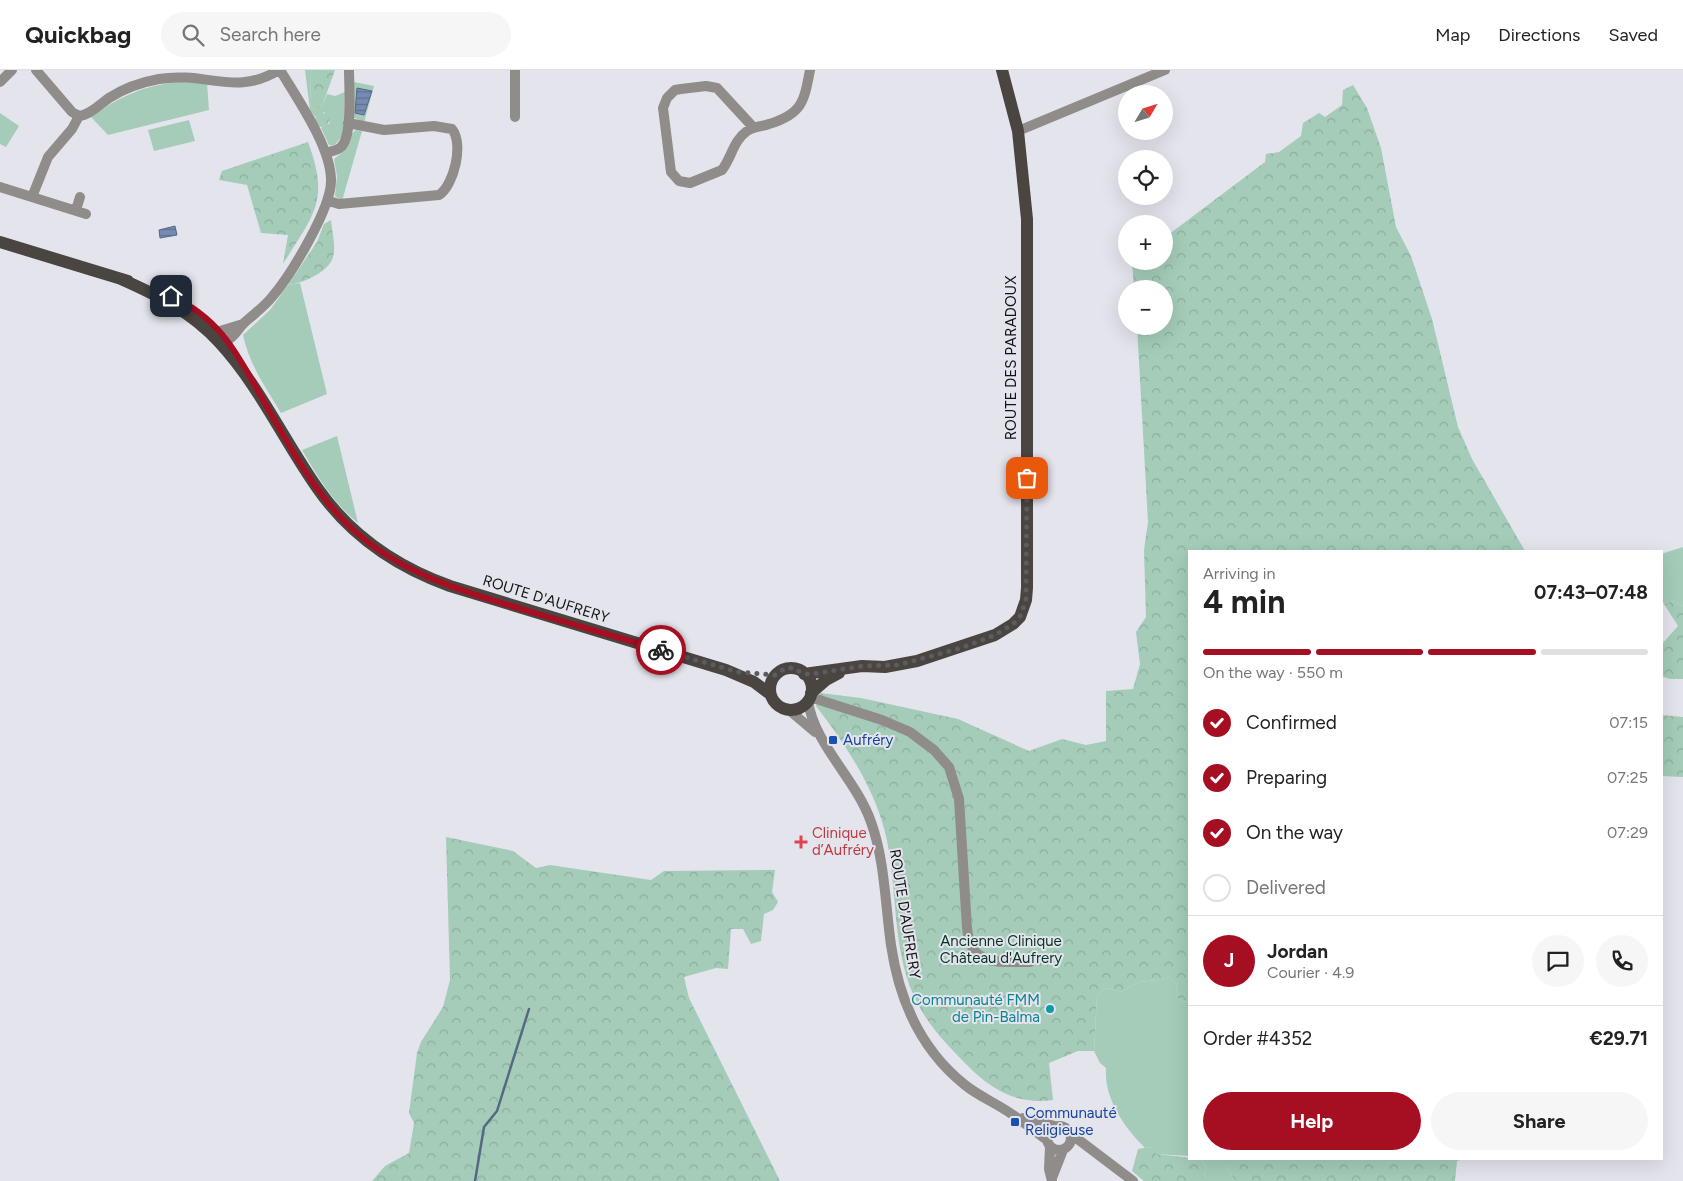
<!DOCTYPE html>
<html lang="en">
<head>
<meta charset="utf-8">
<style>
	:root { --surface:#fff; --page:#f6f6f6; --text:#222; --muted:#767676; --line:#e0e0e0; --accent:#a60e22 }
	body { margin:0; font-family:Figtree,sans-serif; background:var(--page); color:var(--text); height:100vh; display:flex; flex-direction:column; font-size:19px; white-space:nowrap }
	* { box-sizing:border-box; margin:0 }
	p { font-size:16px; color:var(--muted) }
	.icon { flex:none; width:28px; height:28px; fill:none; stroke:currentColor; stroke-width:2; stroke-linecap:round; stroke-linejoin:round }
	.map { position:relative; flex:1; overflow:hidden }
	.panel { position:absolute; left:1188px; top:480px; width:475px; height:610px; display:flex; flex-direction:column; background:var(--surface); border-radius:0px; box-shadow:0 5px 20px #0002 }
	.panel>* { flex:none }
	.needle { width:32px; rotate:52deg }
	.controls { position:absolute; left:1118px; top:15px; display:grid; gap:10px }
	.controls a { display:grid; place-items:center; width:55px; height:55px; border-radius:50%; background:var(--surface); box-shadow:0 5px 20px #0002; font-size:25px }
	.pin { position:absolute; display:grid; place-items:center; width:42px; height:42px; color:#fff; margin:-21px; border-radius:10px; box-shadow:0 2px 8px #0006 }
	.courier { position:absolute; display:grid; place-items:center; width:50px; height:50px; margin:-25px; border:4px solid #a60e22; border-radius:50%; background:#fff; color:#222; box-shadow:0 1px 6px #0007 }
	.summary em { font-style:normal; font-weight:700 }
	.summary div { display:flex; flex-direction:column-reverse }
	.summary { display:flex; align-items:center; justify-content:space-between; height:85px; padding:0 15px }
	h1 { font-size:32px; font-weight:700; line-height:38px }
	.bar { display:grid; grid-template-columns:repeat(4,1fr); gap:8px 5px; align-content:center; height:60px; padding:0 15px }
	.bar i { height:6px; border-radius:4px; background:var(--line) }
	.bar .active { background:var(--accent) }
	.bar p { grid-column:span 4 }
	.line { display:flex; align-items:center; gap:12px; padding:0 15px; border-top:1px solid var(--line) }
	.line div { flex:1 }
	.round { display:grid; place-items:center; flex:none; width:52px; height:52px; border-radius:26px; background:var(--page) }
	ol { padding:0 15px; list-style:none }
	li { display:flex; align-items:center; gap:15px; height:55px }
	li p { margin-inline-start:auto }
	li .icon { padding:5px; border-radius:50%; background:var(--accent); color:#fff; stroke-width:4 }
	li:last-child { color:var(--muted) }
	li i { width:28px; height:28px; border:2px solid var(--line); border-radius:50% }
	.cta { display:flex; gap:10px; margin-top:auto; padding:10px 15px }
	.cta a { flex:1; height:58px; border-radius:30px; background:var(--accent); color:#fff; font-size:20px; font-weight:700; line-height:58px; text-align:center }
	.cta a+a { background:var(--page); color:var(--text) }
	header { display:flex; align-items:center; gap:30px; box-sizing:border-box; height:70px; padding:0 25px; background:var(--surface); border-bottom:1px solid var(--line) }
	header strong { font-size:24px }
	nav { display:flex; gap:28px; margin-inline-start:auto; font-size:18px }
	.search { width:350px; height:45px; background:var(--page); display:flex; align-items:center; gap:12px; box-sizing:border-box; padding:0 18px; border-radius:28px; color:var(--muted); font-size:19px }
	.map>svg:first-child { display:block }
	.green { fill:#a4ccb8 }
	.forest { fill:url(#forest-crowns) }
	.water { fill:url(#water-rules); stroke:#576784 }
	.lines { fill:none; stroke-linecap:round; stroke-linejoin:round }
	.stream { stroke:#576784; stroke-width:2.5 }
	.minor { stroke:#8f8c8a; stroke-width:10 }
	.major { stroke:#4a4541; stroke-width:12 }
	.done { stroke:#5b5c60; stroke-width:5; stroke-dasharray:0 9 }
	.route { stroke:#a60e22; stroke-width:6 }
	.transit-dot { fill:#1a4fb4; stroke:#e3e4ec; stroke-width:2 }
	.health-dot { fill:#e0444e; stroke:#e3e4ec; stroke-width:2 }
	.culture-dot { fill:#0f9aa8; stroke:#e3e4ec; stroke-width:2 }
	.labels { text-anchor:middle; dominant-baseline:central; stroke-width:4; stroke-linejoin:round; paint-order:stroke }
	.street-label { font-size:15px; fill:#121215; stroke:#e3e4ec }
	.transit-label { font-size:15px; fill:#164399; stroke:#e3e4ec; text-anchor:start }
	.health-label { font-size:15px; fill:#be3a42; stroke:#e3e4ec; text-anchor:start }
	.park-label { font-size:15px; fill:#053423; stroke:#e3e4ec }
	.culture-label { font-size:15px; fill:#0d838f; stroke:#e3e4ec; text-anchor:end }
</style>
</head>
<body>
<header>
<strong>Quickbag</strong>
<div class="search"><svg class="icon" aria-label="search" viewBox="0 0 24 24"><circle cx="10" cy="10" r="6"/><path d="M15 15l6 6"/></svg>Search here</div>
<nav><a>Map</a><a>Directions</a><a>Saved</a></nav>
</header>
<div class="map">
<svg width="1683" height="1111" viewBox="0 0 1683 1111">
	<defs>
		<pattern id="forest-crowns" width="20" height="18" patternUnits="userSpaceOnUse" patternTransform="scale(1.25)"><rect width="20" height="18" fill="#a4ccb8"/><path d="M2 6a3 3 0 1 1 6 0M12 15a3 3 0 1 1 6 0" fill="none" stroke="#8cae9d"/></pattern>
		<pattern id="water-rules" width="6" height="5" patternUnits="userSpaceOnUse" patternTransform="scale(1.25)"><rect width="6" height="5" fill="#758bb3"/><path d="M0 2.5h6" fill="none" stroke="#5f7090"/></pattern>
	</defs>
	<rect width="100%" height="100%" fill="#e3e4ec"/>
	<path class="green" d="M 305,0 L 311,0 L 310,40 L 322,36 L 327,24 L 335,26 L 345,22 L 343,65 L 334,76 L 329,75 L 321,58 L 330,53 L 324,42 L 315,47 L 310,40 Z
		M 179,12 L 207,13 L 209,40 L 108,65 L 91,47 C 119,27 144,15 179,12 Z
		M 354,12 L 374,16 L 364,53 L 353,47 Z
		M 0,43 L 19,56 L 6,77 L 0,74 Z
		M 189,50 L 195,71 L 154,81 L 148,60 Z
		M 356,60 L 362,61 L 342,131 L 335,126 L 337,106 L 334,89 L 344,81 L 350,65 Z
		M 300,213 L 327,324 L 281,343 C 266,318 249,294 243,265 L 270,240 L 288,215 Z
		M 337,366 L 358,453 C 333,433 318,407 302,380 Z
		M 1683,477 L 1683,536 L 1674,531 L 1664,534 L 1661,529 L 1661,484 Z
		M 1169,907 L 1176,913 L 1178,929 L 1189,933 L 1189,1086 L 1155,1084 L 1151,1077 L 1145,1078 C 1124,1057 1104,1029 1106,998 L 1100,993 L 1094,981 L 1097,927 L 1103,920 L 1109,918 L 1121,922 L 1139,912 L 1158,910 Z
		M 1201,1089 L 1226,1089 L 1226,1096 L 1235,1111 L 1202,1111 L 1207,1098 Z"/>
	<path class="forest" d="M 311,0 L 335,0 L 322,36 L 310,40 Z
		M 1353,15 L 1367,38 L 1381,78 L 1396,157 L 1411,186 L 1432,249 L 1458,357 L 1472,389 L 1525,481 L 1189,481 L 1189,933 L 1178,929 L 1176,913 L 1169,907 L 1158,910 L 1139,912 L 1121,922 L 1109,918 L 1103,920 L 1097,927 L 1094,981 L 1078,981 L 1049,993 L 1053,1030 C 1019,1035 993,1021 969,997 C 951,979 931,959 919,936 C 890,884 899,818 885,762 C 873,715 845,674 816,636 L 820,623 L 861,628 L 958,649 L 1029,681 L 1062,669 L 1086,675 L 1106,671 L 1106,621 L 1133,619 L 1140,594 L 1136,562 L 1146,547 L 1144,480 L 1148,452 L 1137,256 L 1164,256 L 1164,219 L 1134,219 L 1132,191 L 1164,191 L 1164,168 L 1265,92 L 1266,84 L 1279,82 L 1301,66 L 1303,53 L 1319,43 L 1325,47 L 1342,35 L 1343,20 Z
		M315 50a7 7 0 1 1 14 0a7 7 0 1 1-14 0Z
		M 308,72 C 330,131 314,144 283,194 L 288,165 L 261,163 L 247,115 L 219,110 L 222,101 Z
		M 331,150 C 332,162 337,179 332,190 C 325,204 302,213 288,215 L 317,172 L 324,154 Z
		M 1674,531 L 1683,536 L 1683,609 L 1670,609 L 1661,606 L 1661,575 L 1678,556 L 1664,534 Z
		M 1661,645 L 1683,647 L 1683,707 L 1661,706 Z
		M 446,767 L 513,781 L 536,798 L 550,795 L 651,810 L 664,801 L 775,800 L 772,822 L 778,832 L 773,840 L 764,844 L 761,871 L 751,874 L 743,859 L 731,859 L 728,899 L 716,898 L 684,907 L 689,928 L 780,1111 L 372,1111 L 385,1096 L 409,1083 L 414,1053 L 409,1043 L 417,983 L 421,972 L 443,937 L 450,910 Z
		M 1151,1077 L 1156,1084 L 1201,1089 L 1207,1098 L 1202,1111 L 1144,1111 L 1132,1101 L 1138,1079 Z
		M 1226,1089 L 1463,1089 L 1457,1091 L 1455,1111 L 1235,1111 L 1226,1096 Z"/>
	<path class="water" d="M 357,18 L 372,21 L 364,45 L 355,43 Z
		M 175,156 L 177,165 L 160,168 L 159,160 Z"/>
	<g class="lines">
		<path class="stream" d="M 475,1111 L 484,1057 L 497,1041 L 529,939"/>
		<path class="minor" d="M 36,0 L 72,42 L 79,46
			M 0,12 L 12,0
			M 515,47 L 515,0
			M 753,57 L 717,18 L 706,16 L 681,19 L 675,20 L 667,28 L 663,38 L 671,102 L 679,111 L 690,113 L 722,100 C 732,87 733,71 747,61 C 754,56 761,57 769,54 C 802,44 804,32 810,0
			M 1018,61 L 1165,0
			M 326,83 C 331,81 337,81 341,77 C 353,66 349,16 349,0
			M 0,117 L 86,144
			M 32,127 L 48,87 L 72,59 L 79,46 C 90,45 100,34 109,28 C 123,19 142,12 159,9 C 207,1 235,27 279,0
			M 329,131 L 339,134 L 439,125 C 454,115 464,74 452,59 L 434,56 L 384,60 L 348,53
			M 76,140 L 80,127
			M 243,254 L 220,261 L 218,271 C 233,272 235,262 244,253 C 254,244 264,237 272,227 C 291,205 332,137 331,110 C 331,77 297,28 280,0
			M 810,627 L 882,650 L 910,662 L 934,680 L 949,697 L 959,729 L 967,858 C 971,898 998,891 1030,892
			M 808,631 C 814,674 856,709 871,752 C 885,791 885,833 891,875 C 899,930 921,980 965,1015 C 980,1027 998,1034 1013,1045 C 1025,1053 1036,1062 1047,1070
			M 789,640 L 815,662
			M 1023,1048 L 1055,1056
			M1047 1068a12 12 0 1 1 24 0a12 12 0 1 1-24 0Z
			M 1071,1064 L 1133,1111
			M 1050,1077 L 1049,1099 L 1052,1111
			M 1052,1108 L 1063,1080"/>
		<path class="major" d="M 0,172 L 128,211
			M 121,209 C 157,225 192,242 219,272 C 259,315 284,371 318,419 C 351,466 397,497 450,516 L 726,600 L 754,612 L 770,624
			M770 619a21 21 0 1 1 42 0a21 21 0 1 1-42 0Z
			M 804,604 L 862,596 L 885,597 L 917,591 L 995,565 L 1013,554 L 1020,547 L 1026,530 L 1027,518 L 1027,149 L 1018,61 L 1002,0
			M 811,623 L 826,610 L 839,603"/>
	</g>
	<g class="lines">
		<path class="done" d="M 661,580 L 738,602 L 775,605 L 786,598 L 793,598 L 804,604 L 812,604 L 862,596 L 898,595 L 961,578 L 995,565 L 1013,554 L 1020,547 L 1026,530 L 1027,408"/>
		<path class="route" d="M 171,226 C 224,250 240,290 267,337 C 290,377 313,420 346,453 C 398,505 469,523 538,544 C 579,556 620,568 661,580"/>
	</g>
	<g class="transit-dot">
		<rect x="828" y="665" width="10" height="10" rx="2.5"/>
		<rect x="1010" y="1047" width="10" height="10" rx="2.5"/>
	</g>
	<path class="health-dot" d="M798.5 764.5h5v5h5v5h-5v5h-5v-5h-5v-5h5z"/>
	<circle class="culture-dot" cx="1050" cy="939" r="5"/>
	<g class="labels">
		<g class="street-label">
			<text transform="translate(1011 288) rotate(-90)">ROUTE DES PARADOUX</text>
			<text transform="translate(546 529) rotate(17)">ROUTE D'AUFRERY</text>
			<text transform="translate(905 844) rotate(81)">ROUTE D'AUFRERY</text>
		</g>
		<g class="transit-label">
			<text x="843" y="670">Aufréry</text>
			<text x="1025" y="1043">Communauté<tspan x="1025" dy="17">Religieuse</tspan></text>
		</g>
		<g class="health-label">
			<text x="812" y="763">Clinique<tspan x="812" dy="17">d’Aufréry</tspan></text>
		</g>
		<g class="park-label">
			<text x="1001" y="871">Ancienne Clinique<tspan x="1001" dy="17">Château d'Aufrery</tspan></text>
		</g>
		<g class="culture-label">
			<text x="1040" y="930">Communauté FMM<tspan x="1040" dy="17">de Pin-Balma</tspan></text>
		</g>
	</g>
</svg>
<div class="controls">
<a><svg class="needle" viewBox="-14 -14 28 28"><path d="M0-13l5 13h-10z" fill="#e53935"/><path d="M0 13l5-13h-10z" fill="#767676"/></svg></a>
<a><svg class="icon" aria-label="locate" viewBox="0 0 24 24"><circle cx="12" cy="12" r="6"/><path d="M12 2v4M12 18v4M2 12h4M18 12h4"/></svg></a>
<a>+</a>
<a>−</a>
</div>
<div class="pin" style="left:1027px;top:408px;background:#ea580c"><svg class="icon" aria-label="bag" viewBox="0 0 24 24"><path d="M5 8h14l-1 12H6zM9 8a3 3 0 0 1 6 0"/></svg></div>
<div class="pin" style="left:171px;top:226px;background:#1f2937"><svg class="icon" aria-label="home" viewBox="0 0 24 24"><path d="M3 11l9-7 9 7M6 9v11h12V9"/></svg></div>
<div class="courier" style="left:661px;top:580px"><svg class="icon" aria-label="bike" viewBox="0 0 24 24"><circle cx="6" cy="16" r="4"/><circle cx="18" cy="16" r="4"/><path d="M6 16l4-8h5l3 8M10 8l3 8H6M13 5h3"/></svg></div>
<section class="panel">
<div class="summary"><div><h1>4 min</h1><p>Arriving in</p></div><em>07:43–07:48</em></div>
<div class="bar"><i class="active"></i><i class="active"></i><i class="active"></i><i></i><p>On the way · 550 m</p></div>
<ol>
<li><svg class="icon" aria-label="check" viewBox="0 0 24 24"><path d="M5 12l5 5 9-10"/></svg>Confirmed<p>07:15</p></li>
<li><svg class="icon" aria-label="check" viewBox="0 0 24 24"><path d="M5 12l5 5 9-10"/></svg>Preparing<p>07:25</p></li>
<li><svg class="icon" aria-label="check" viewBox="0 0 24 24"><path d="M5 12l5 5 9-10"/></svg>On the way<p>07:29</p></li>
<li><i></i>Delivered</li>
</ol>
<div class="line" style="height:90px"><b class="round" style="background:var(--accent);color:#fff">J</b><div><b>Jordan</b><p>Courier · 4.9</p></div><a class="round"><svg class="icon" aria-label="chat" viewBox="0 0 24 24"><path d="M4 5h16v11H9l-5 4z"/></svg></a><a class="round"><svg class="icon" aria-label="phone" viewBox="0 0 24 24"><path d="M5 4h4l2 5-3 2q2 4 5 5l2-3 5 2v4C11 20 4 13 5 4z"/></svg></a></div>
<div class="line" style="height:65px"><div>Order #4352</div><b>€29.71</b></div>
<div class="cta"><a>Help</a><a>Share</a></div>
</section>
</div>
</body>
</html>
